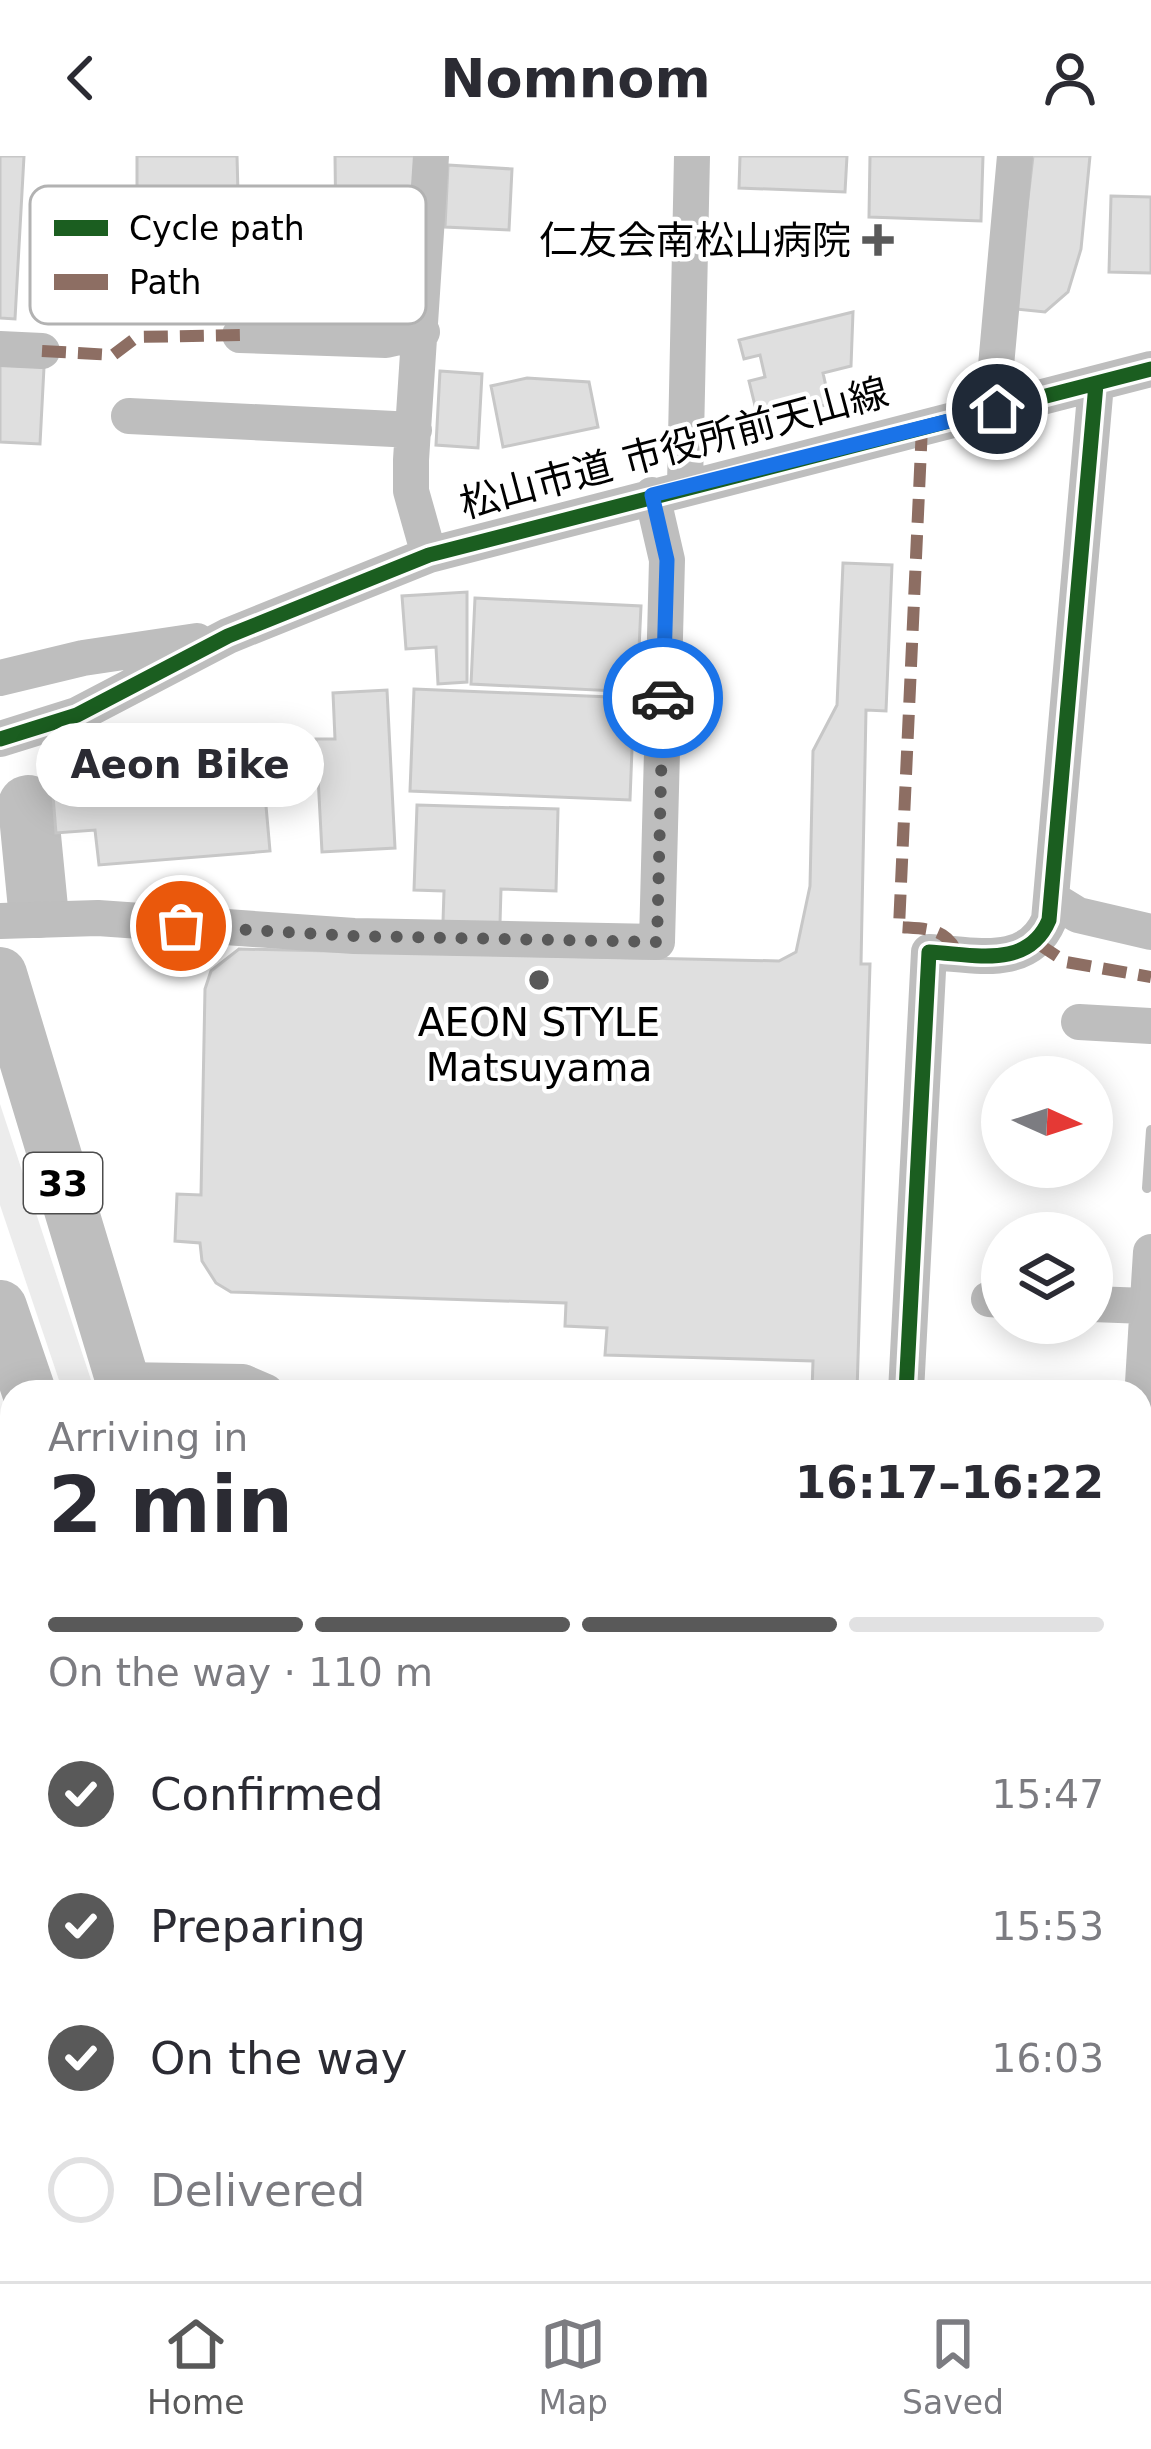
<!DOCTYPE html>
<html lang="en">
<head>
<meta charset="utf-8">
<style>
	:root { --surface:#fff; --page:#f2f2f3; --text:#2b2b33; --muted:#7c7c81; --line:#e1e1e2; --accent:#595959 }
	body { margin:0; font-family:"DejaVu Sans","Noto Sans JP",sans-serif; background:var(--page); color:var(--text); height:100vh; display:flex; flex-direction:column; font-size:45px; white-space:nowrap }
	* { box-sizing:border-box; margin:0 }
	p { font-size:39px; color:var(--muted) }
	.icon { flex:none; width:66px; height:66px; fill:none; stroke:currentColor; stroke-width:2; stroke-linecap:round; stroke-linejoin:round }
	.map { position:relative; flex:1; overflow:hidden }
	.side { position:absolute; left:0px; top:1224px; width:1152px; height:903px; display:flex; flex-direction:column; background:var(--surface); border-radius:36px 36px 0 0; box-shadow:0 6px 30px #0003 }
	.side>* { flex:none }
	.needle { width:78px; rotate:93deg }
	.buttons { position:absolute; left:981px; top:900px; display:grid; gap:24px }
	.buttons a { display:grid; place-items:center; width:132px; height:132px; border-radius:50%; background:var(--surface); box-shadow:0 6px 30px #0003; font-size:60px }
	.pin { position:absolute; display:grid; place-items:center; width:102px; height:102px; color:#fff; margin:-51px; border:6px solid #fff; border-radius:50%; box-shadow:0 3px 12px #0007 }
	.courier { position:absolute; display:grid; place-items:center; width:120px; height:120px; margin:-60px; border:9px solid #1a73e8; border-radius:50%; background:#fff; color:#222; box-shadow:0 3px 15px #0007 }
	.bubble { position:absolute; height:84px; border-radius:42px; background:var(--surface); box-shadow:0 6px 30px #0003; font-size:39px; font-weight:700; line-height:84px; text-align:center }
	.head em { font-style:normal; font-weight:700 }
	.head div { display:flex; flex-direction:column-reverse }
	.head { display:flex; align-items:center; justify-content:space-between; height:204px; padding:0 48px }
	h1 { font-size:78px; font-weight:700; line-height:90px }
	.bar { display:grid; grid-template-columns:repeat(4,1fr); gap:18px 12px; align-content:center; height:144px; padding:0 48px }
	.bar i { height:15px; border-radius:9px; background:var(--line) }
	.bar .selected { background:var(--accent) }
	.bar p { grid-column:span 4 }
	ol { padding:0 48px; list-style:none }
	li { display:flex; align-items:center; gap:36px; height:132px }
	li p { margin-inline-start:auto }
	li .icon { padding:12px; border-radius:50%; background:var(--accent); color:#fff; stroke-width:4 }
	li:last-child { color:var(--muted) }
	li i { width:66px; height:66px; border:6px solid var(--line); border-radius:50% }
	header { display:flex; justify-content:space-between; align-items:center; height:156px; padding:0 48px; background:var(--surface); font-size:54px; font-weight:700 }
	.tab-bar { display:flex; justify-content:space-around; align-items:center; height:168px; border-top:3px solid var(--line); background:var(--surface); font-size:33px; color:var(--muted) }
	.tab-bar a { display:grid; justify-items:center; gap:6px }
	.tab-bar .selected { color:var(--accent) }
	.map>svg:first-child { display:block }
	.green { fill:#ececec }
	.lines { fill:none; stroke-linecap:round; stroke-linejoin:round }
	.stream { stroke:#bfbfbf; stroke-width:10 }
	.river { stroke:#bfbfbf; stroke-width:60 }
	.building { fill:#dfdfdf; stroke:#c7c7c7; stroke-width:3 }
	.minor { stroke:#bebebe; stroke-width:36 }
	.highway { stroke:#bebebe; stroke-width:54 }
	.quiet { stroke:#8d6e63; stroke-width:12; stroke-dasharray:24 12; stroke-linecap:butt }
	.cycleway-casing { stroke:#fff; stroke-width:22 }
	.cycleway { stroke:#1b5e20; stroke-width:15 }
	.done { stroke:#595959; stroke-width:12; stroke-dasharray:0 21.6 }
	.route { stroke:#1a73e8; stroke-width:15 }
	.poi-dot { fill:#595959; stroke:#fff; stroke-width:4.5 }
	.labels { text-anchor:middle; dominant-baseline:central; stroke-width:9; stroke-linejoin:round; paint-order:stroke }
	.shield { fill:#fff; stroke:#4c4c4c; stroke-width:3 }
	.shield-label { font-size:36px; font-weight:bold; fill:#000 }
	.poi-label { font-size:39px; fill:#000; stroke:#fff; text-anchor:end }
	.street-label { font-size:39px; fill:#000; stroke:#fff }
	.key { fill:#fff; stroke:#b2b2b2; stroke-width:3 }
	.key-label { font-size:33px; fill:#000 }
</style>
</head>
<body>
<header><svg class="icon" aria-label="back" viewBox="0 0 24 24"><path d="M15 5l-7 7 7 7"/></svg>Nomnom<svg class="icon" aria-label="person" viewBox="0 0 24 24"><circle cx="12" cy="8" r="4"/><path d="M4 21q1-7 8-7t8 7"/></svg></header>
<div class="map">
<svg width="1151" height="2125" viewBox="0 0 1151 2125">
	<rect width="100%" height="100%" fill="#fff"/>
	<path class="green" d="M 0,948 L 95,1236 L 63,1236 L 0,1049 Z"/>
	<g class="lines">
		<path class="stream" d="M 1147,1032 L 1151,974
			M 895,2125 L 896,2115"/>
		<path class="river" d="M 28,649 L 38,752"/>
	</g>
	<path class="building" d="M 0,0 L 24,0 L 15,163 L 0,162 Z
		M 137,0 L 237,0 L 238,37 L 137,39 Z
		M 335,0 L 415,0 L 410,82 L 336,78 Z
		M 740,0 L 847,0 L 845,36 L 739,32 Z
		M 870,0 L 983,0 L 981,65 L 869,61 Z
		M 1033,0 L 1090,0 L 1081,93 L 1068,136 L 1045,156 L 1015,153 Z
		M 448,9 L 512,13 L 509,74 L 445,71 Z
		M 1111,40 L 1151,41 L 1151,117 L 1109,116 Z
		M 853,156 L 851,210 L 823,217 L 830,248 L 759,266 L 749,225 L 765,221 L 760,199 L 744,203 L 739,184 Z
		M 0,209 L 44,211 L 40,288 L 0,286 Z
		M 440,215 L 482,218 L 478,292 L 436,289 Z
		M 527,222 L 589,226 L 598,271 L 503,291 L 491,230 Z
		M 843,407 L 892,409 L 886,555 L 866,554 L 861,808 L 870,808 L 857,1236 L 812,1236 L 813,1205 L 605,1199 L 607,1172 L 565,1170 L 566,1147 L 231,1136 L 216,1127 L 202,1105 L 200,1087 L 175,1085 L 177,1038 L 201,1039 L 205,833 L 211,815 L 239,793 L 779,805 L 796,796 L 810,730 L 813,595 L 837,549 Z
		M 467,436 L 467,526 L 438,528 L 436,491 L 406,493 L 402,440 Z
		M 475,442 L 641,450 L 637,536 L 471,528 Z
		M 414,533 L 634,542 L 630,644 L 410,635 Z
		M 387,534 L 395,692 L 322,696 L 316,583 L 335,583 L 333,537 Z
		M 259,571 L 270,695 L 99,709 L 95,674 L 56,677 L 50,602 L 178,591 L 177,578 Z
		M 417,649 L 558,653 L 556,735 L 501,733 L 500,767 L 443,766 L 444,735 L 414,734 Z
		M 381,2115 L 432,2115 L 433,2125 L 382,2125 Z
		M 721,2115 L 887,2115 L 887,2125 L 729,2125 Z
		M 1010,2115 L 1054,2115 L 1054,2125 L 1010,2125 Z"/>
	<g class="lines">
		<path class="minor" d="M 240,179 L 386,184 L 422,176
			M 0,193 L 42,195
			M 997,252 L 995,221 L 1015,0
			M 129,260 L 414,274
			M 685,329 L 692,0
			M 429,399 L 411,335 L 411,304 L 431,0
			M 0,522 L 83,502 L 197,485
			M 0,583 L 77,559 L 228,480 L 429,399 L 1151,213
			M 1052,743 L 1078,759 L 1151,776
			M 0,765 L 98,762 L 354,780 L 657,786 L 667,404 L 652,339
			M 1079,866 L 1151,870
			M 989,1143 L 1002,1144
			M 1092,1148 L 1146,1150
			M 122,1224 L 243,1226 L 266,1236
			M 906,1236 L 929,796 C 973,798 1028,814 1049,764 L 1096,228
			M 1140,1276 L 1151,1096
			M 0,1286 L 12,1283
			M 1140,1328 L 1151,1329
			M 1140,1531 L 1151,1532
			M 4,1620 L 12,1620
			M 1140,1660 L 1151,1660
			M 1140,1877 L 1151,1879
			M 1140,2066 L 1151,2066
			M 365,2115 L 365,2125
			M 107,2125 L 120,2115
			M 1110,2125 L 1111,2115"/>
		<path class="highway" d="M 0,818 L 126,1236
			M 0,1151 L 29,1236
			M 568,2115 L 575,2125
			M 629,2115 L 636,2125"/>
		<path class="quiet" d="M 42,195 L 113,199 L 137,181 L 240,179
			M 922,271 L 899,771 C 925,773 946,771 957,797
			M 1037,787 L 1066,806 L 1151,821
			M 76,2115 L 77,2125"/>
		<g class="cycleway-casing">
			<path id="cycleway" d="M 0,583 L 77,559 L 228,480 L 429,399 L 1151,213
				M 906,1236 L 929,796 C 973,798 1028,814 1049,764 L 1096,228"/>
		</g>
		<use href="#cycleway" class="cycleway"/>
	</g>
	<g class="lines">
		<path class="done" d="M 181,770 L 354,780 L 657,786 L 663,542"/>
		<path class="route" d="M 663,542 L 667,404 L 652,339 L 997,253"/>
	</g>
	<g class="poi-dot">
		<path d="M872 66h12v12h12v12h-12v12h-12v-12h-12v-12h12z"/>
		<circle cx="539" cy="824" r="12"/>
	</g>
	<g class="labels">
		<rect class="shield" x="24" y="997" width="78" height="60" rx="9"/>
		<g class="shield-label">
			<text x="63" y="1027">33</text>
		</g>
		<g class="poi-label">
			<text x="851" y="84">仁友会南松山病院</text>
			<text x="539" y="866" text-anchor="middle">AEON STYLE<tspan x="539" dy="45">Matsuyama</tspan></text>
		</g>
		<g class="street-label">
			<text transform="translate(674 292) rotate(-15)">松山市道 市役所前天山線</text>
		</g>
	</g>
	<rect x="30" y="30" width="396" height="138" rx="18" class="key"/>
	<rect x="54" y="64" width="54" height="16" fill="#1b5e20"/>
	<rect x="54" y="118" width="54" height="16" fill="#8d6e63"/>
	<g class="key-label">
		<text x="129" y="84">Cycle path</text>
		<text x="129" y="138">Path</text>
	</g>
</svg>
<div class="buttons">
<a><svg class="needle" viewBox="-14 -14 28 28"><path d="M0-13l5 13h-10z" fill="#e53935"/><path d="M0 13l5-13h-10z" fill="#7c7c81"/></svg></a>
<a><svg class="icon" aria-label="layers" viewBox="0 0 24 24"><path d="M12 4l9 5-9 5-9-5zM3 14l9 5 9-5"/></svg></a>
</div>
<div class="pin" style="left:181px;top:770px;background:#ea580c"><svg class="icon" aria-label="bag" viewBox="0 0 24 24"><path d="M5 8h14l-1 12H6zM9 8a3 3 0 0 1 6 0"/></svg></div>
<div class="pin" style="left:997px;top:253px;background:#1f2937"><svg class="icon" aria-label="home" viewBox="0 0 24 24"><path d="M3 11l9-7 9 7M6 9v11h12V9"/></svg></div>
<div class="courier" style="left:663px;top:542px"><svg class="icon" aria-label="car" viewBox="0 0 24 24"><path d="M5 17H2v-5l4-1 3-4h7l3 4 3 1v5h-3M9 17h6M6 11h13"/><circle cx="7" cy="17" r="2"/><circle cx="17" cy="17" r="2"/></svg></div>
<div class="bubble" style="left:36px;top:567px;width:288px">Aeon Bike</div>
<section class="side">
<div class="head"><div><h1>2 min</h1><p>Arriving in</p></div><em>16:17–16:22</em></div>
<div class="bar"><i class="selected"></i><i class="selected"></i><i class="selected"></i><i></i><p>On the way · 110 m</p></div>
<ol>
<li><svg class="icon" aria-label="check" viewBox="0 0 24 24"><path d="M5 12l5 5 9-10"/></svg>Confirmed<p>15:47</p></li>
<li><svg class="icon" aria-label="check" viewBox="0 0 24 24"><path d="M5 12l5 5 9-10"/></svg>Preparing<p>15:53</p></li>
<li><svg class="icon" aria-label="check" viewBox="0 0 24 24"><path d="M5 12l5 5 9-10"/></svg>On the way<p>16:03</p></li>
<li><i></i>Delivered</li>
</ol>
</section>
</div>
<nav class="tab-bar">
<a class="selected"><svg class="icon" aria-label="home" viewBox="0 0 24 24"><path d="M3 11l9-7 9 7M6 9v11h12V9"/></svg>Home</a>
<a><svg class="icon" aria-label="map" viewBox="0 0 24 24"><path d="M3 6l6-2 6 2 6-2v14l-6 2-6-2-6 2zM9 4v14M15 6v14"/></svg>Map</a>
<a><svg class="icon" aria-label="saved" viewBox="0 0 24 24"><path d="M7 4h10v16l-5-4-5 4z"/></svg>Saved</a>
</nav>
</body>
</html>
